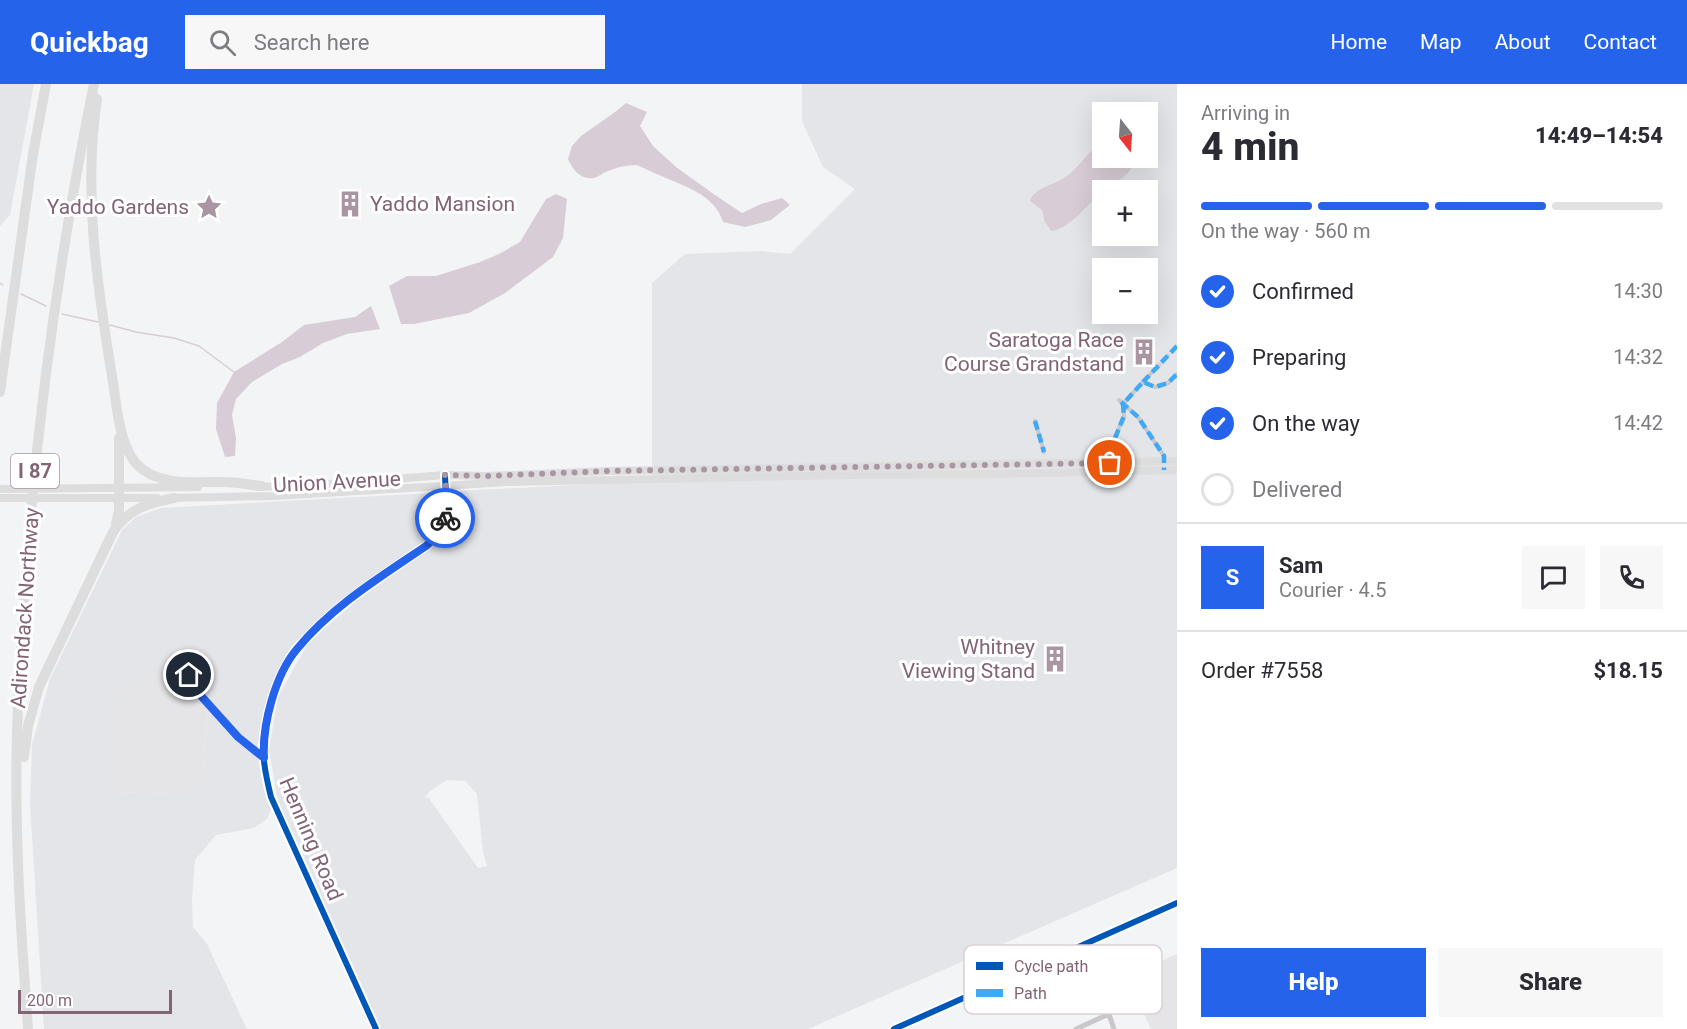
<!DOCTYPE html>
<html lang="en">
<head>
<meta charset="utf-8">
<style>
	:root { --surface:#fff; --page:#f7f7f7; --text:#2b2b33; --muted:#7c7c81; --line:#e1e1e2; --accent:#2563eb }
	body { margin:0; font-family:Roboto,sans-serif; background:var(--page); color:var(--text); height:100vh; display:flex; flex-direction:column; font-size:22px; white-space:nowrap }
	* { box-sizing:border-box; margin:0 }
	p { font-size:20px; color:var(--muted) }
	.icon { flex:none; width:33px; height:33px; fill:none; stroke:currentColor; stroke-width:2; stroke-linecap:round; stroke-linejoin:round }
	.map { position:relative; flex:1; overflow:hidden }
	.side { display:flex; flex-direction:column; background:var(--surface); width:510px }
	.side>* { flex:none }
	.needle { width:39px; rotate:163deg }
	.buttons { position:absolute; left:1092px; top:18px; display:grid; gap:12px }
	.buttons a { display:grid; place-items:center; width:66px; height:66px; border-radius:0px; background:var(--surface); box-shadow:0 6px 24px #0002; font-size:30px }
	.scale { position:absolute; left:18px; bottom:15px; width:154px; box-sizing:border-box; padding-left:6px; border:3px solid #836475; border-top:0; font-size:16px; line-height:21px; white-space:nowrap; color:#836475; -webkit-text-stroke:4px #fff; paint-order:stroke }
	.pin { position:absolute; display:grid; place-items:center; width:51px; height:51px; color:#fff; margin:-26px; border:3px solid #fff; border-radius:50%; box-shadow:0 2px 6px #0007 }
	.courier { position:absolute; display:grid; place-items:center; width:60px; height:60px; margin:-30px; border:4px solid #2563eb; border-radius:50%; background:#fff; color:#222; box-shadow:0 2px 8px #0007 }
	.head em { font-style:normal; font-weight:800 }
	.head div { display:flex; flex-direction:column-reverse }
	.head { display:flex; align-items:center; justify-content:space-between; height:102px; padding:0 24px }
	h1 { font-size:39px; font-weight:800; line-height:45px }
	.bar { display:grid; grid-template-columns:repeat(4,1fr); gap:9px 6px; align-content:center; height:72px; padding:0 24px }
	.bar i { height:8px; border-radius:4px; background:var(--line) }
	.bar .on { background:var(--accent) }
	.bar p { grid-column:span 4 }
	.line { display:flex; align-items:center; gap:15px; padding:0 24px; border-top:2px solid var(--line) }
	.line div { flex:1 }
	.round { display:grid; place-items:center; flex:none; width:63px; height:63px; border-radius:0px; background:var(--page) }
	ol { padding:0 24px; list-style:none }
	li { display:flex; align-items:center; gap:18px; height:66px }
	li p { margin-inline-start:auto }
	li .icon { padding:6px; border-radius:50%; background:var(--accent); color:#fff; stroke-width:4 }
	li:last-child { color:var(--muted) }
	li i { width:33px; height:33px; border:3px solid var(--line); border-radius:50% }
	.primary-button { display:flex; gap:12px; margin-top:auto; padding:12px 24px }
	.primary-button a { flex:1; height:69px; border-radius:0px; background:var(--accent); color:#fff; font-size:24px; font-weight:800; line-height:69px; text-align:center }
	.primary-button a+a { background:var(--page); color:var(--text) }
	header { display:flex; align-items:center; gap:36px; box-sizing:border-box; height:84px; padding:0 30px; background:var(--accent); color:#fff }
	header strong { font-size:28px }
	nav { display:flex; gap:33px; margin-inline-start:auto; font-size:21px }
	.search { width:420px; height:54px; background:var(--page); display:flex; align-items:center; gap:15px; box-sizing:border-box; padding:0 21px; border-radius:0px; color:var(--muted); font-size:22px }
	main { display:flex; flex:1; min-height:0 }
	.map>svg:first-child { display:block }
	.built { fill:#e5e4e6 }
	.green { fill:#e3e5e9; fill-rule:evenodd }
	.water { fill:#d8cdd6 }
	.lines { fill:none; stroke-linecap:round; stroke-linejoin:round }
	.stream { stroke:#d8cdd6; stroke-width:1.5 }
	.pedestrian-tunnel { stroke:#d7d0d5; stroke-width:4; stroke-dasharray:4 2; stroke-linecap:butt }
	.pedestrian { stroke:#c9c7c9; stroke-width:4 }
	.minor { stroke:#c9c7c9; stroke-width:5 }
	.tertiary { stroke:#c9c7c9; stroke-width:7 }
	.secondary { stroke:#deddde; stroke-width:8 }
	.motorway { stroke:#deddde; stroke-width:10 }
	.quiet { stroke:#3fa9f5; stroke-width:4.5; stroke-dasharray:9 4.5; stroke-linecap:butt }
	.cycleway-casing { stroke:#fff; stroke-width:10 }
	.cycleway { stroke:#0057b8; stroke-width:6 }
	.done { stroke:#aa96a2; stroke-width:6; stroke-dasharray:0 10.8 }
	.route { stroke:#2563eb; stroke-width:8 }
	.labels { text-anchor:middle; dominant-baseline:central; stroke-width:6; stroke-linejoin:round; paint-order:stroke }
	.shield { fill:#fff; stroke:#a8929e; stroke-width:1.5 }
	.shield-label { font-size:20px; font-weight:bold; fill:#836475 }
	.poi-label { font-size:21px; fill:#836475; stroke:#fff; text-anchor:end }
	.street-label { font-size:21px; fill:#836475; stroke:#fff }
	.key { fill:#fff; stroke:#dad0d6; stroke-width:1.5 }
	.key-label { font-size:16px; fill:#836475 }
</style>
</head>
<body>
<header>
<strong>Quickbag</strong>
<div class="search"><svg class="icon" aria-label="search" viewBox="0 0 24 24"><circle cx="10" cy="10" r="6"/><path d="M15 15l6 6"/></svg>Search here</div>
<nav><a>Home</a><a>Map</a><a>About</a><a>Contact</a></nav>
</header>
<main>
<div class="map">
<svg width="1177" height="945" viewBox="0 0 1177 945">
	<rect width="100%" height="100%" fill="#f3f4f5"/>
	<path class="built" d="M 111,585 L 193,586 L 208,628 L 203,683 L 199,701 L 175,710 L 117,708 L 110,691 Z
		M 1177,870 L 1177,945 L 1151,945 L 1127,892 Z"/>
	<path class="green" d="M 0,0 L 34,0 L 10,131 L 0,142 Z
		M 802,0 L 1177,0 L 1177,784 L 808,945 L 381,945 L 278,717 L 269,666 L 278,613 L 308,559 L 355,518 L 435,461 L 447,445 L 451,427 L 452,413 L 454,409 L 457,407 L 652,397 L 652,199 L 685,170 L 760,167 L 790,170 L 855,105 L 823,83 L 802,37 ZM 1102,28 L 1148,28 L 1148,74 L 1102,74 ZM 1102,106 L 1148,106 L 1148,152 L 1102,152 ZM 1102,184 L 1148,184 L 1148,230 L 1102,230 ZM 447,696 L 465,697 L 477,710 L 483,768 L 487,782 L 478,784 L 428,713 L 424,714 L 430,707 Z
		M 432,409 L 439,412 C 445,430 436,442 426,457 L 315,538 L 299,557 L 285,576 L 269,613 L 259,661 L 261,686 L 271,725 L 267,735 L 254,744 L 216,751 L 195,776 L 192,816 L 193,843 L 207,860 L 247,945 L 44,945 L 30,720 L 32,661 L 50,595 L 122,446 L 136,433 L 161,424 ZM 166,586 L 167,593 L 172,596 L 193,586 L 208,629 L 203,683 L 199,701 L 175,710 L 117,708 L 110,691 L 111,625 L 122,622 L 119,609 L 120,605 L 142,599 L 141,592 Z"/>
	<path class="water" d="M 626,19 L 647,28 L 640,42 L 653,62 L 676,83 L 715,111 L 742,129 L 761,120 L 782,114 L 790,121 L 771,136 L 745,143 L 723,138 C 715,110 683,102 659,91 C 651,88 644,84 637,81 C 627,81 617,83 608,87 C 603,89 598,93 594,94 C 580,96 573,86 568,75 L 572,62 L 581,52 L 615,28 Z
		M 1102,59 L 1102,74 L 1134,74 C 1134,74 1132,82 1132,83 C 1126,95 1111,99 1103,106 C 1090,118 1069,146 1051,147 L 1045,138 L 1042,126 L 1030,117 C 1033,104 1054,101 1064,94 C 1079,85 1087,67 1102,59 Z
		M 556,110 L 567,115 L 563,154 L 553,173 L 505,209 L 469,229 L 414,240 L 401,240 L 389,202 L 407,192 L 436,192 L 480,178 L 499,170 L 520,158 L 546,115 Z
		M 371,222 L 380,245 L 347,250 L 323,259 L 300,273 L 282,280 L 252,298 L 236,315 L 232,331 L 236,354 L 235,372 L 225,373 L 216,345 L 217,319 L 234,288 L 282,258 L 304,241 L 355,233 Z"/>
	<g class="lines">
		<path class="stream" d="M 0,199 L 3,201
			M 21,210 L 46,222
			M 62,230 L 98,238
			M 110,241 L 136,248 L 174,254 L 199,262 L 234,288"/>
		<path class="pedestrian-tunnel" d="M 1154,286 L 1177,262"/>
		<path class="pedestrian" d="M 1143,298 L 1154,286
			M 1119,316 L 1138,333 L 1148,348
			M 1035,337 L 1044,368
			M 1152,354 L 1164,372 L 1164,376
			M 1105,378 L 1124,332 L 1123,320 L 1143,298 L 1155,303 L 1168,299 L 1177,290"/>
		<path class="minor" d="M 189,591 L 202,613 L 238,653 L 264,674
			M 1083,861 L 1098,898 L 1114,945
			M 894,945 L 1177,819
			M 1076,945 L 1109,930"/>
		<path class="tertiary" d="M 376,945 L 271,713 C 267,697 263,680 263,663 C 265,631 276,594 294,568 C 300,560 307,554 313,548 C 346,514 388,488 426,462 C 452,438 446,423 445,391"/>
		<path class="secondary" d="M 258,403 L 329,400 L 445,391 L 487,392 L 608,387 L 1177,377
			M 0,405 L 198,403
			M 0,414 L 157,414
			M 169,414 L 274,412 L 508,398 L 848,391 L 991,390 L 1177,386"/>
		<path class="motorway" d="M 97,15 C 83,107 97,201 112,292 C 117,320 118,366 142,385 C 166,403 197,397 225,398 C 237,398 250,401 262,402
			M 0,308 L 33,70 L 46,0
			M 116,440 L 119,426 L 119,354
			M 24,673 L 28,642 L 39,603 L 113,448 C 128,425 148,419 174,414
			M 28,945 C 20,837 13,729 18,620 C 27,412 52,205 94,0"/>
		<path class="quiet" d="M 1143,298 L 1177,262
			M 1121,318 L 1138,333 L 1164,372 L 1164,386
			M 1035,337 L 1044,368
			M 1105,379 L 1124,332 L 1123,320 L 1143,298 L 1155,303 L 1168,299 L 1177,290"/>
		<g class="cycleway-casing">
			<path id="cycleway" d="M 376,945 L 271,713 C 267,697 263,680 263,663 C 265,631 276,594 294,568 C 300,560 307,554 313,548 C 346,514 388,488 426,462 C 452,438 446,423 445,391
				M 894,945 L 1177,819"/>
		</g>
		<use href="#cycleway" class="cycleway"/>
	</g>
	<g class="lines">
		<path class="done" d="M 445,434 L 447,418 L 445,391 L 487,392 L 608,387 L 1110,379"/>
		<path class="route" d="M 189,591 L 202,613 L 238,653 L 264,674 C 262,641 275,591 297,565 C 332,522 382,492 426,462 C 436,453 441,446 445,434"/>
	</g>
	<defs>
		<g id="building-bare" transform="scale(2.07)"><path d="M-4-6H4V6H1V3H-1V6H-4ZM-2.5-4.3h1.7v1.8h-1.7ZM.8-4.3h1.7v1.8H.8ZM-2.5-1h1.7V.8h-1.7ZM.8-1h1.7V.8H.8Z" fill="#aa96a2" stroke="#fff" stroke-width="2.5" paint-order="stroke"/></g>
		<g id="sight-bare" transform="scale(2.07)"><path d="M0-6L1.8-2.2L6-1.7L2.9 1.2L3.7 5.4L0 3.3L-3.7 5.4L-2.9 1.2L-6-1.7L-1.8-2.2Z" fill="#aa96a2" stroke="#fff" stroke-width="2.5" paint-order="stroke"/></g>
	</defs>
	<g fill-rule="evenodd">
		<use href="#building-bare" x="350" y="120"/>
		<use href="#sight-bare" x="209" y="123"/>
		<use href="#building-bare" x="1144" y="268"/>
		<use href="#building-bare" x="1055" y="575"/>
	</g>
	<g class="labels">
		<rect class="shield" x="11" y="370" width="48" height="34" rx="4.5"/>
		<g class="shield-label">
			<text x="35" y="387">I 87</text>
		</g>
		<g class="poi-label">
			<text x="370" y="120" text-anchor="start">Yaddo Mansion</text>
			<text x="189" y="123">Yaddo Gardens</text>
			<text x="1124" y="256">Saratoga Race<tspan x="1124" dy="24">Course Grandstand</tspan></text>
			<text x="1035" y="563">Whitney<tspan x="1035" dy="24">Viewing Stand</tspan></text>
		</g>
		<g class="street-label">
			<text transform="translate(337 398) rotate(-3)">Union Avenue</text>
			<text transform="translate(25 524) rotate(-86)">Adirondack Northway</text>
			<text transform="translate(311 755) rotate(67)">Henning Road</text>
		</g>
	</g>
	<rect x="964" y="861" width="198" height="69" rx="9" class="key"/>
	<rect x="976" y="878" width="27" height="8" fill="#0057b8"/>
	<rect x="976" y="905" width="27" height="8" fill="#3fa9f5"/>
	<g class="key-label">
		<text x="1014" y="888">Cycle path</text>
		<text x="1014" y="915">Path</text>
	</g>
</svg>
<div class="buttons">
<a><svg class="needle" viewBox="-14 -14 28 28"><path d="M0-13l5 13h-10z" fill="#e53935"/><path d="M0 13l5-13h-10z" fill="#7c7c81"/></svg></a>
<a>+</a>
<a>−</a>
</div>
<div class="scale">200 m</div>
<div class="pin" style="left:1110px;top:379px;background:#ea580c"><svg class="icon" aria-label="bag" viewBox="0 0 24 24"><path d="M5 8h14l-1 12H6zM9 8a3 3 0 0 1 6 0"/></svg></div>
<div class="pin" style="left:189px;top:591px;background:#1f2937"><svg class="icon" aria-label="home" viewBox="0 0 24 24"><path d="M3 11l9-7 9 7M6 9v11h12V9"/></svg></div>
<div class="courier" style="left:445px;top:434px"><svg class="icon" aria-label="bike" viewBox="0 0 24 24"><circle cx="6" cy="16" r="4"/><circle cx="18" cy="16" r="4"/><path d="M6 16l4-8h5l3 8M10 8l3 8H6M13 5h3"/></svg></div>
</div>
<section class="side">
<div class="head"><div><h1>4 min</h1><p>Arriving in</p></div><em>14:49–14:54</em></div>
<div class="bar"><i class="on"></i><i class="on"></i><i class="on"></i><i></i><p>On the way · 560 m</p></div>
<ol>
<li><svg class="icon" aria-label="check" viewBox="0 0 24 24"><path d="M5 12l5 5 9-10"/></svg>Confirmed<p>14:30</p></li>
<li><svg class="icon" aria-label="check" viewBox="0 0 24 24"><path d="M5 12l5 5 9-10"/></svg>Preparing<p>14:32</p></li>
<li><svg class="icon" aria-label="check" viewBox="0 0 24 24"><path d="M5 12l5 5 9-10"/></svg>On the way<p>14:42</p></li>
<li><i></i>Delivered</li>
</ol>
<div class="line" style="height:108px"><b class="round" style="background:var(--accent);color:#fff">S</b><div><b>Sam</b><p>Courier · 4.5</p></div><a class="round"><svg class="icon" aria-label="chat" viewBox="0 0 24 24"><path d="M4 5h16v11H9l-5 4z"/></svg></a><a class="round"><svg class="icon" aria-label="phone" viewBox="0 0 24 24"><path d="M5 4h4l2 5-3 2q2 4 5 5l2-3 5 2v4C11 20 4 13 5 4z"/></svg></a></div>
<div class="line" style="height:78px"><div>Order #7558</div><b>$18.15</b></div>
<div class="primary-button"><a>Help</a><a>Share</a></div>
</section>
</main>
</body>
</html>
